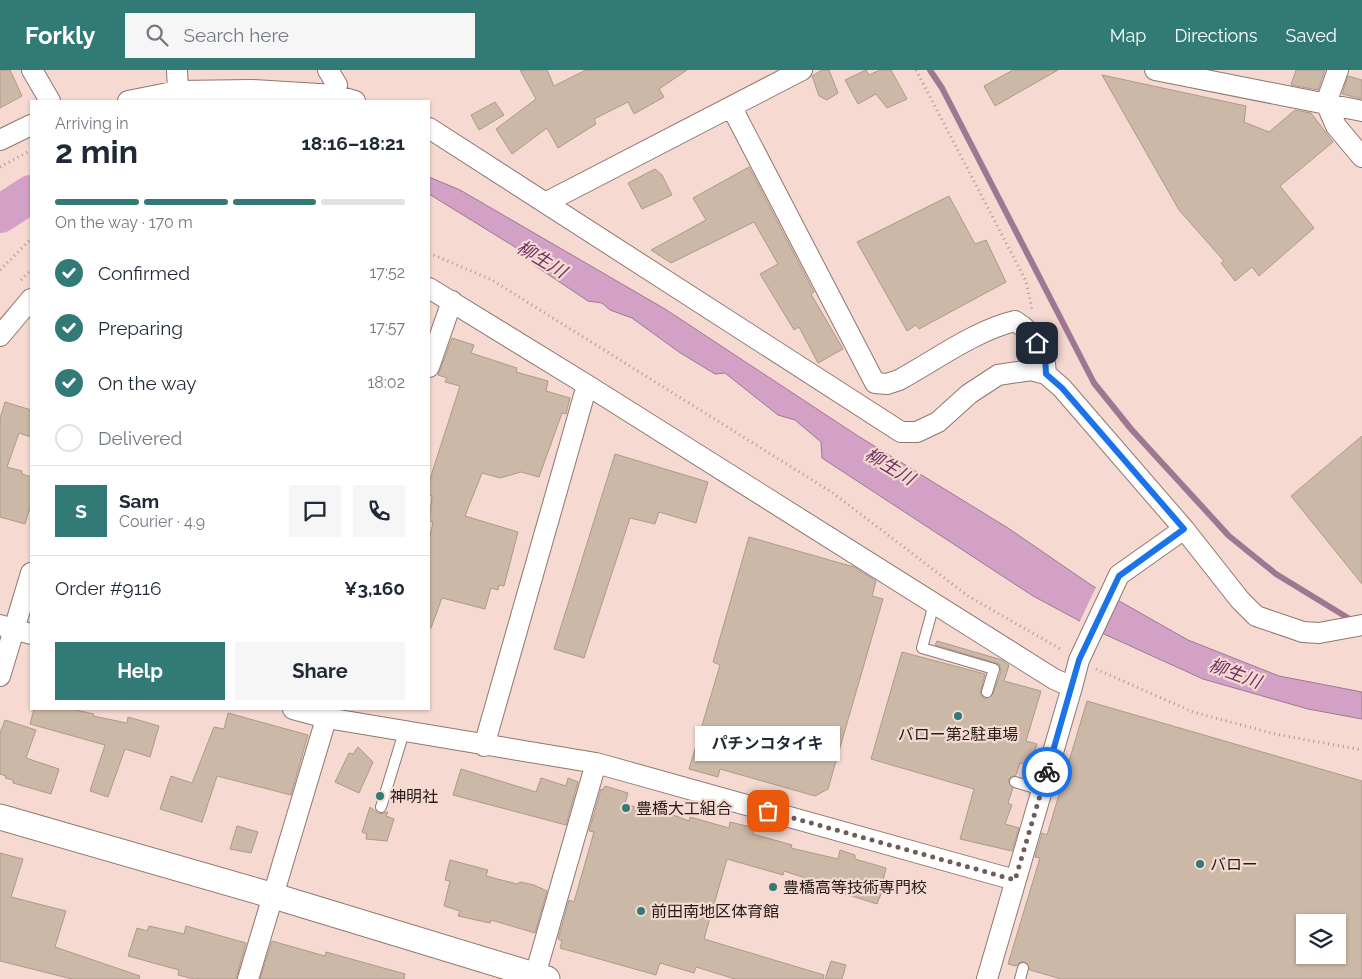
<!DOCTYPE html>
<html lang="en">
<head>
<meta charset="utf-8">
<style>
	:root { --surface:#fff; --page:#f6f6f7; --text:#1f2937; --muted:#747a83; --line:#e0e1e3; --accent:#327a75 }
	body { margin:0; font-family:Raleway,"Noto Sans JP",sans-serif; background:var(--page); color:var(--text); height:100vh; display:flex; flex-direction:column; font-size:19px; white-space:nowrap }
	* { box-sizing:border-box; margin:0 }
	p { font-size:16px; color:var(--muted) }
	.icon { flex:none; width:28px; height:28px; fill:none; stroke:currentColor; stroke-width:2; stroke-linecap:round; stroke-linejoin:round }
	.map { position:relative; flex:1; overflow:hidden }
	.sheet { position:absolute; left:30px; top:30px; width:400px; height:610px; display:flex; flex-direction:column; background:var(--surface); border-radius:0px; box-shadow:0 1px 4px #0004 }
	.sheet>* { flex:none }
	.buttons { position:absolute; left:1296px; top:844px; display:grid; gap:10px }
	.buttons a { display:grid; place-items:center; width:50px; height:50px; border-radius:0px; background:var(--surface); box-shadow:0 1px 4px #0004; font-size:25px }
	.pin { position:absolute; display:grid; place-items:center; width:42px; height:42px; color:#fff; margin:-21px; border-radius:10px; box-shadow:0 2px 8px #0006 }
	.courier { position:absolute; display:grid; place-items:center; width:50px; height:50px; margin:-25px; border:4px solid #1a73e8; border-radius:50%; background:#fff; color:#222; box-shadow:0 1px 6px #0007 }
	.bubble { position:absolute; height:35px; border-radius:0px; background:var(--surface); box-shadow:0 1px 4px #0004; font-size:16px; font-weight:700; line-height:35px; text-align:center }
	.head em { font-style:normal; font-weight:700 }
	.head div { display:flex; flex-direction:column-reverse }
	.head { display:flex; align-items:center; justify-content:space-between; height:85px; padding:0 25px }
	h1 { font-size:32px; font-weight:700; line-height:38px }
	.bar { display:grid; grid-template-columns:repeat(4,1fr); gap:8px 5px; align-content:center; height:60px; padding:0 25px }
	.bar i { height:6px; border-radius:4px; background:var(--line) }
	.bar .on { background:var(--accent) }
	.bar p { grid-column:span 4 }
	.line { display:flex; align-items:center; gap:12px; padding:0 25px; border-top:1px solid var(--line) }
	.line div { flex:1 }
	.round { display:grid; place-items:center; flex:none; width:52px; height:52px; border-radius:0px; background:var(--page) }
	ol { padding:0 25px; list-style:none }
	li { display:flex; align-items:center; gap:15px; height:55px }
	li p { margin-inline-start:auto }
	li .icon { padding:5px; border-radius:50%; background:var(--accent); color:#fff; stroke-width:4 }
	li:last-child { color:var(--muted) }
	li i { width:28px; height:28px; border:2px solid var(--line); border-radius:50% }
	.action { display:flex; gap:10px; margin-top:auto; padding:10px 25px }
	.action a { flex:1; height:58px; border-radius:0px; background:var(--accent); color:#fff; font-size:20px; font-weight:700; line-height:58px; text-align:center }
	.action a+a { background:var(--page); color:var(--text) }
	header { display:flex; align-items:center; gap:30px; box-sizing:border-box; height:70px; padding:0 25px; background:var(--accent); color:#fff }
	header strong { font-size:24px }
	nav { display:flex; gap:28px; margin-inline-start:auto; font-size:18px }
	.search { width:350px; height:45px; background:var(--page); display:flex; align-items:center; gap:12px; box-sizing:border-box; padding:0 18px; border-radius:0px; color:var(--muted); font-size:19px }
	.map>svg:first-child { display:block }
	.water { fill:#d3a1c6; stroke:#9e7892 }
	.pier { fill:#f6d9d1 }
	.lines { fill:none; stroke-linecap:round; stroke-linejoin:round }
	.stream { stroke:#9e7892; stroke-width:6 }
	.river { stroke:#d3a1c6; stroke-width:38 }
	.building { fill:#cbb8a6; stroke:#ac9a88; fill-rule:evenodd }
	.service-casing { stroke:#90776f; stroke-width:12 }
	.minor-casing { stroke:#90776f; stroke-width:22 }
	.tertiary-casing { stroke:#90776f; stroke-width:27 }
	.path { stroke:#ad9791; stroke-width:3; stroke-dasharray:1 4; stroke-linecap:butt }
	.service { stroke:#fff; stroke-width:10 }
	.minor { stroke:#fff; stroke-width:20 }
	.tertiary { stroke:#fff; stroke-width:25 }
	.done { stroke:#6e5d59; stroke-width:5; stroke-dasharray:0 9 }
	.route { stroke:#1a73e8; stroke-width:6 }
	.poi-dot { fill:#327a75; stroke:#f6d9d1; stroke-width:2 }
	.labels { text-anchor:middle; dominant-baseline:central; stroke-width:4.5; stroke-linejoin:round; paint-order:stroke }
	.poi-label { font-size:16px; fill:#241a18; stroke:#f6d9d1; text-anchor:start }
	.water-label { font-size:18px; font-style:italic; fill:#6c3060; stroke:#f6d9d1 }
</style>
</head>
<body>
<header>
<strong>Forkly</strong>
<div class="search"><svg class="icon" aria-label="search" viewBox="0 0 24 24"><circle cx="10" cy="10" r="6"/><path d="M15 15l6 6"/></svg>Search here</div>
<nav><a>Map</a><a>Directions</a><a>Saved</a></nav>
</header>
<div class="map">
<svg width="1362" height="909" viewBox="0 0 1362 909">
	<rect width="100%" height="100%" fill="#f6d9d1"/>
	<path class="water" d="M 429,107 L 460,120 L 665,239 L 858,366 L 1008,458 L 1091,515 L 1188,570 L 1279,606 L 1362,622 L 1362,649 L 1308,639 L 1203,609 L 1104,564 L 1033,526 L 822,388 L 821,372 L 795,350 L 778,345 L 725,303 L 715,304 L 679,282 L 632,248 L 610,240 L 602,233 L 588,231 L 534,195 L 528,185 L 429,124 Z"/>
	<path class="pier" d="M 1097,515 L 1119,528 L 1101,565 L 1079,553 Z"/>
	<g class="lines">
		<path class="stream" d="M 930,0 L 942,18 L 1094,313 L 1131,359 L 1229,466 L 1276,504 L 1353,551"/>
		<path class="river" d="M 0,144 L 31,124"/>
	</g>
	<path class="building" d="M 0,0 L 10,0 L 22,26 L 0,38 Z
		M 520,0 L 547,0 L 554,16 L 586,0 L 687,0 L 659,19 L 664,27 L 634,44 L 628,32 L 594,49 L 596,54 L 558,78 L 547,58 L 512,84 L 496,59 L 536,29 Z
		M 822,0 L 829,0 L 838,23 L 827,30 L 819,26 L 812,6 Z
		M 866,0 L 869,5 L 880,0 L 891,0 L 907,29 L 887,38 L 876,24 L 858,34 L 845,10 Z
		M 1013,0 L 1058,0 L 995,36 L 984,16 Z
		M 1296,0 L 1325,0 L 1318,20 L 1291,15 Z
		M 1102,5 L 1246,36 L 1244,52 L 1269,62 L 1295,40 L 1311,43 L 1333,72 L 1280,116 L 1314,158 L 1259,206 L 1252,197 L 1235,211 L 1221,193 L 1224,191 L 1179,140 Z
		M 1348,6 L 1362,10 L 1362,29 L 1342,24 Z
		M 495,32 L 504,45 L 479,60 L 471,45 Z
		M 749,97 L 814,222 L 811,224 L 843,279 L 818,293 L 799,257 L 794,260 L 760,204 L 778,194 L 754,152 L 671,193 L 651,180 L 706,150 L 693,128 Z
		M 655,99 L 662,105 L 672,125 L 642,139 L 628,113 Z
		M 949,126 L 975,174 L 986,170 L 1006,212 L 919,259 L 916,255 L 907,261 L 857,172 Z
		M 452,268 L 474,275 L 471,283 L 517,298 L 516,302 L 548,311 L 546,321 L 570,328 L 566,344 L 562,343 L 539,407 L 521,402 L 500,408 L 482,403 L 465,446 L 518,462 L 504,516 L 499,515 L 498,520 L 491,518 L 485,539 L 442,528 L 431,558 L 429,558 L 429,470 L 433,452 L 429,451 L 432,426 L 429,425 L 429,412 L 460,316 L 445,312 L 447,308 L 438,305 Z
		M 5,332 L 31,340 L 31,367 L 19,363 L 7,397 L 22,401 L 22,404 L 31,407 L 31,435 L 25,454 L 0,447 L 0,348 Z
		M 1362,366 L 1362,514 L 1291,426 Z
		M 615,384 L 708,412 L 696,453 L 659,442 L 655,454 L 630,448 L 584,588 L 554,579 Z
		M 749,467 L 854,497 L 876,511 L 872,526 L 883,529 L 828,719 L 815,726 L 720,699 L 718,707 L 689,699 L 720,595 L 713,592 Z
		M 937,571 L 1002,590 L 1009,595 L 1004,611 L 1041,621 L 1026,671 L 1037,674 L 1030,696 L 1020,693 L 1016,705 L 1011,707 L 1008,710 L 1013,718 L 1008,733 L 1012,735 L 1005,754 L 1019,758 L 1012,781 L 960,769 L 974,719 L 871,689 L 902,582 L 985,604 L 980,624 L 985,629 L 993,624 L 1001,601 L 999,594 L 935,575 Z
		M 1087,631 L 1362,711 L 1362,909 L 1061,909 L 1030,900 L 1025,892 L 1021,892 L 1016,896 L 1008,894 L 1040,788 L 1035,787 L 1042,763 L 1047,765 ZM 1305,852 L 1338,852 L 1338,885 L 1305,885 Z
		M 34,639 L 71,639 L 94,644 L 93,646 L 127,653 L 128,647 L 159,656 L 150,687 L 125,679 L 108,727 L 90,721 L 105,675 L 30,654 Z
		M 228,643 L 308,665 L 291,725 L 217,706 L 202,752 L 160,739 L 171,706 L 192,713 L 214,657 L 224,659 Z
		M 5,650 L 36,660 L 26,688 L 59,699 L 51,724 L 13,713 L 13,710 L 5,708 L 6,706 L 0,704 L 0,663 Z
		M 358,677 L 373,692 L 359,723 L 335,712 L 349,683 L 353,684 Z
		M 461,699 L 536,722 L 541,708 L 566,716 L 568,708 L 578,712 L 566,755 L 453,725 Z
		M 605,716 L 628,723 L 625,734 L 667,746 L 668,743 L 689,751 L 690,747 L 729,758 L 730,752 L 755,758 L 753,764 L 792,775 L 791,778 L 838,789 L 840,780 L 855,785 L 855,789 L 886,798 L 883,811 L 885,814 L 877,834 L 814,814 L 814,811 L 784,801 L 783,805 L 727,789 L 704,869 L 824,905 L 823,909 L 735,909 L 696,897 L 694,903 L 660,893 L 656,905 L 560,878 L 562,871 L 558,869 L 569,830 L 574,832 L 594,762 L 589,761 L 601,719 L 603,720 Z
		M 370,737 L 379,744 L 388,742 L 386,746 L 394,749 L 387,771 L 366,769 L 367,764 L 362,762 Z
		M 237,756 L 258,762 L 251,783 L 230,779 Z
		M 0,783 L 23,789 L 11,827 L 66,841 L 55,877 L 140,906 L 139,909 L 72,909 L 0,891 Z
		M 450,790 L 488,800 L 486,806 L 517,814 L 520,812 L 534,815 L 547,821 L 535,863 L 491,850 L 490,853 L 458,846 L 460,841 L 444,836 L 450,811 L 445,810 Z
		M 149,856 L 184,864 L 186,856 L 246,873 L 236,909 L 194,909 L 178,905 L 179,900 L 128,886 L 137,858 L 147,861 Z
		M 272,871 L 325,886 L 326,882 L 405,904 L 404,909 L 260,909 Z
		M 831,891 L 846,895 L 842,909 L 825,909 Z"/>
	<g class="lines">
		<g class="service-casing">
			<path id="service" d="M 934,534 L 922,578 L 994,599 L 987,622
				M 1015,712 L 1041,720
				M 381,737 L 404,662
				M 1020,909 L 1023,898"/>
		</g>
		<g class="minor-casing">
			<path id="minor" d="M 32,0 L 50,31
				M 177,0 L 178,21
				M 328,0 L 337,15 L 335,25
				M 1155,0 L 1362,41
				M 1338,0 L 1326,33 L 1336,56 L 1362,87
				M 128,31 L 178,21 L 252,20 L 335,25 L 355,31
				M 732,38 L 875,313 L 887,314 L 899,310 C 934,291 976,260 1015,251 C 1036,264 1045,280 1046,304
				M 429,58 L 901,362 L 917,362 L 938,352 L 969,324 L 998,305 L 1031,300 L 1046,304 L 1062,318 L 1184,459 L 1240,530 L 1256,546 L 1303,562 L 1319,563 L 1362,555
				M 0,70 L 31,55
				M 547,132 L 802,0
				M 429,218 L 587,315 L 1054,609 L 1072,617 L 987,909
				M 0,266 L 31,229
				M 429,297 L 452,231
				M 0,555 L 31,564
				M 0,606 L 31,503
				M 1072,617 L 1079,590 L 1119,505 L 1184,459
				M 293,639 L 327,648 L 596,693 L 1015,810
				M 484,676 L 587,315
				M 248,909 L 329,639
				M 534,909 L 596,693"/>
		</g>
		<g class="tertiary-casing">
			<path id="tertiary" d="M 0,747 L 274,826 L 547,909"/>
		</g>
		<path class="path" d="M 916,0 L 1026,211 L 1032,239
			M 0,97 L 31,80
			M 429,183 L 492,210 L 833,423 L 968,526 L 1062,580
			M 0,200 L 31,169
			M 21,210 L 31,200
			M 1096,599 L 1193,642 L 1275,664 L 1362,680"/>
		<use href="#service" class="service"/>
		<use href="#minor" class="minor"/>
		<use href="#tertiary" class="tertiary"/>
	</g>
	<g class="lines">
		<path class="done" d="M 768,741 L 1015,810 L 1047,702"/>
		<path class="route" d="M 1037,273 L 1045,286 L 1046,304 L 1062,318 L 1184,459 L 1119,506 L 1079,590 L 1047,702"/>
	</g>
	<g class="poi-dot">
		<circle cx="958" cy="646" r="5"/>
		<circle cx="380" cy="726" r="5"/>
		<circle cx="626" cy="738" r="5"/>
		<circle cx="1200" cy="794" r="5"/>
		<circle cx="773" cy="817" r="5"/>
		<circle cx="641" cy="841" r="5"/>
	</g>
	<g class="labels">
		<g class="poi-label">
			<text x="958" y="664" text-anchor="middle">バロー第2駐車場</text>
			<text x="390" y="726">神明社</text>
			<text x="636" y="738">豊橋大工組合</text>
			<text x="1210" y="794">バロー</text>
			<text x="783" y="817">豊橋高等技術専門校</text>
			<text x="651" y="841">前田南地区体育館</text>
		</g>
		<g class="water-label">
			<text transform="translate(542 189) rotate(31)">柳生川</text>
			<text transform="translate(890 396) rotate(31)">柳生川</text>
			<text transform="translate(1235 603) rotate(20)">柳生川</text>
		</g>
	</g>
</svg>
<div class="buttons">
<a><svg class="icon" aria-label="layers" viewBox="0 0 24 24"><path d="M12 4l9 5-9 5-9-5zM3 14l9 5 9-5"/></svg></a>
</div>
<div class="pin" style="left:768px;top:741px;background:#ea580c"><svg class="icon" aria-label="bag" viewBox="0 0 24 24"><path d="M5 8h14l-1 12H6zM9 8a3 3 0 0 1 6 0"/></svg></div>
<div class="pin" style="left:1037px;top:273px;background:#1f2937"><svg class="icon" aria-label="home" viewBox="0 0 24 24"><path d="M3 11l9-7 9 7M6 9v11h12V9"/></svg></div>
<div class="courier" style="left:1047px;top:702px"><svg class="icon" aria-label="bike" viewBox="0 0 24 24"><circle cx="6" cy="16" r="4"/><circle cx="18" cy="16" r="4"/><path d="M6 16l4-8h5l3 8M10 8l3 8H6M13 5h3"/></svg></div>
<div class="bubble" style="left:695px;top:656px;width:145px">パチンコタイキ</div>
<section class="sheet">
<div class="head"><div><h1>2 min</h1><p>Arriving in</p></div><em>18:16–18:21</em></div>
<div class="bar"><i class="on"></i><i class="on"></i><i class="on"></i><i></i><p>On the way · 170 m</p></div>
<ol>
<li><svg class="icon" aria-label="check" viewBox="0 0 24 24"><path d="M5 12l5 5 9-10"/></svg>Confirmed<p>17:52</p></li>
<li><svg class="icon" aria-label="check" viewBox="0 0 24 24"><path d="M5 12l5 5 9-10"/></svg>Preparing<p>17:57</p></li>
<li><svg class="icon" aria-label="check" viewBox="0 0 24 24"><path d="M5 12l5 5 9-10"/></svg>On the way<p>18:02</p></li>
<li><i></i>Delivered</li>
</ol>
<div class="line" style="height:90px"><b class="round" style="background:var(--accent);color:#fff">S</b><div><b>Sam</b><p>Courier · 4.9</p></div><a class="round"><svg class="icon" aria-label="chat" viewBox="0 0 24 24"><path d="M4 5h16v11H9l-5 4z"/></svg></a><a class="round"><svg class="icon" aria-label="phone" viewBox="0 0 24 24"><path d="M5 4h4l2 5-3 2q2 4 5 5l2-3 5 2v4C11 20 4 13 5 4z"/></svg></a></div>
<div class="line" style="height:65px"><div>Order #9116</div><b>¥3,160</b></div>
<div class="action"><a>Help</a><a>Share</a></div>
</section>
</div>
</body>
</html>
